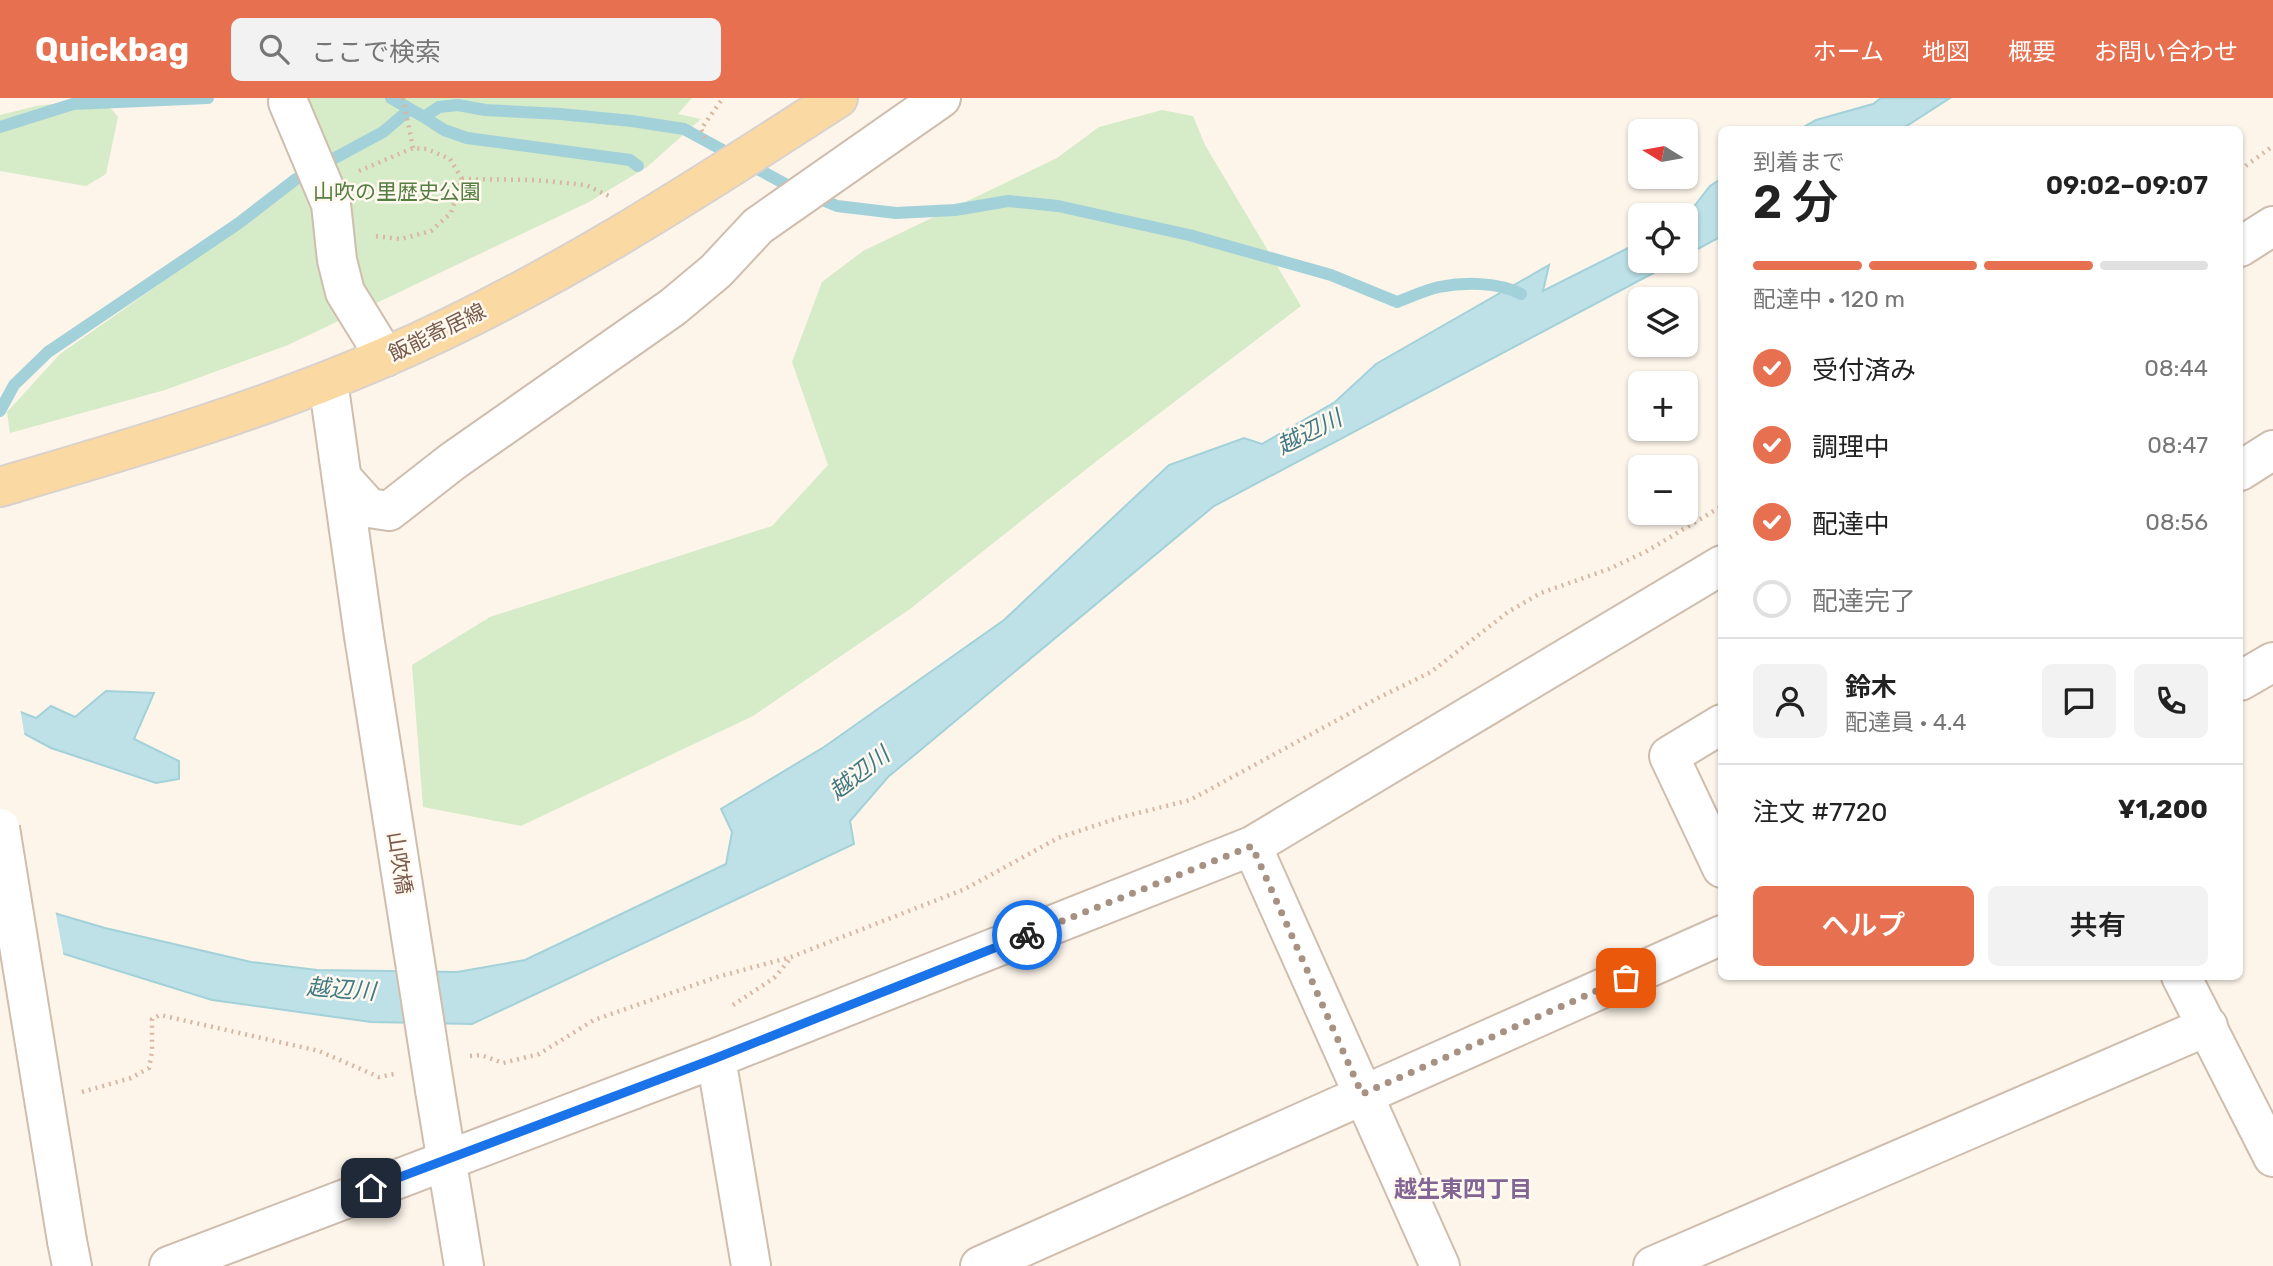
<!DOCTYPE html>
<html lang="ja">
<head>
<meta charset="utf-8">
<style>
	:root { --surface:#fff; --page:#f2f2f2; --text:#222; --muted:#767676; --line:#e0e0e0; --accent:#e6704f }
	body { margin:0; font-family:Rubik,"Noto Sans JP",sans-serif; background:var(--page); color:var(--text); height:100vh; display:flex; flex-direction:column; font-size:26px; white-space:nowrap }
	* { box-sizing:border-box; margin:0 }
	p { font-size:23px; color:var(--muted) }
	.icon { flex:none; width:38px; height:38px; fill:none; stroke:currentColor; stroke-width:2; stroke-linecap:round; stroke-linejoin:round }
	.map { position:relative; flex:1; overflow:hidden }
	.drawer { position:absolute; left:1718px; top:28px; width:525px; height:854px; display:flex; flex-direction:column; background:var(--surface); border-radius:10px; box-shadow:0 2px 5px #0004 }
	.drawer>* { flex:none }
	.needle { width:46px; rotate:281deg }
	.buttons { position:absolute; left:1628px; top:21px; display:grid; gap:14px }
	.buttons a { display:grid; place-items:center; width:70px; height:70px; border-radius:10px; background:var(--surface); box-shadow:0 2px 5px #0004; font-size:35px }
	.pin { position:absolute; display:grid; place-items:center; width:60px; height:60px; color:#fff; margin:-30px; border-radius:14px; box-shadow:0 4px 10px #0006 }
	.courier { position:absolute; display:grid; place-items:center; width:70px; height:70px; margin:-35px; border:5px solid #1a73e8; border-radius:50%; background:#fff; color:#222; box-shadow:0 2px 9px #0007 }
	.summary em { font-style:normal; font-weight:600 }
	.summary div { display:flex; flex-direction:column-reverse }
	.summary { display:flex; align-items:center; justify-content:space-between; height:119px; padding:0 35px }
	h1 { font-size:46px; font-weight:600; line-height:52px }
	.bar { display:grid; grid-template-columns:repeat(4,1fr); gap:10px 7px; align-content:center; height:84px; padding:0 35px }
	.bar i { height:9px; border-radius:5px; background:var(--line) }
	.bar .current { background:var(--accent) }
	.bar p { grid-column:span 4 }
	.line { display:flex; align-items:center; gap:18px; padding:0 35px; border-top:2px solid var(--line) }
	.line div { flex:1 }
	.round { display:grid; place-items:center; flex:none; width:74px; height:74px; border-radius:10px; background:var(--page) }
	ol { padding:0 35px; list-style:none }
	li { display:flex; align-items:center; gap:21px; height:77px }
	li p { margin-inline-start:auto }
	li .icon { padding:7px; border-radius:50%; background:var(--accent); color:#fff; stroke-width:4 }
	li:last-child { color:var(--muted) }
	li i { width:38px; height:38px; border:4px solid var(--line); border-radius:50% }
	.cta { display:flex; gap:14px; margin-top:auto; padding:14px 35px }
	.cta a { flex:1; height:80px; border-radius:10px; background:var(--accent); color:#fff; font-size:28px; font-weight:600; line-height:80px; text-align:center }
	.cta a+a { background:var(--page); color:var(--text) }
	header { display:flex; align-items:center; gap:42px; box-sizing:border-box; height:98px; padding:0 35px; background:var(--accent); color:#fff }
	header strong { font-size:33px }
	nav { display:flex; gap:38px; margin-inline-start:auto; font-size:24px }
	.search { width:490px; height:63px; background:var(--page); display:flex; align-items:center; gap:18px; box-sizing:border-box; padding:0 24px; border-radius:10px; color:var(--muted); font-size:26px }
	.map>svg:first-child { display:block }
	.green { fill:#d6ebc7 }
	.water { fill:#bde1e7; stroke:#a3d1d9; stroke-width:2 }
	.pier { fill:#fdf5ea }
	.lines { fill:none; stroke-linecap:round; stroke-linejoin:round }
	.stream { stroke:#a3d1d9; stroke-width:12 }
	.minor-casing { stroke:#cfbdae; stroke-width:42 }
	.major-casing { stroke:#d9d1cd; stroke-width:42 }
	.path { stroke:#d8b7a3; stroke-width:4.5; stroke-dasharray:2 5; stroke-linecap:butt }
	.minor { stroke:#fff; stroke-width:38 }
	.major { stroke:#fbd9a3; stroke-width:38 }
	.minor-bridge-casing { stroke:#cfbdae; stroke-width:42; stroke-linecap:butt }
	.minor-bridge { stroke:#fff; stroke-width:38 }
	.done { stroke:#a79183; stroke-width:7; stroke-dasharray:0 12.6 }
	.route { stroke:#1a73e8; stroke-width:9 }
	.labels { text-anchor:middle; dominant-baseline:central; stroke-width:5; stroke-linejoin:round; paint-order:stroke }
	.park-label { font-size:21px; fill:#557e43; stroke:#fff9f0 }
	.street-label { font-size:21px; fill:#785b4c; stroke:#fff9f0 }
	.water-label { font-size:23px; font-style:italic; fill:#427a84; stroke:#fff9f0 }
	.neighbourhood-label { font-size:23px; font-weight:bold; fill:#836594; stroke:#fff9f0 }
</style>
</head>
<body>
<header>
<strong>Quickbag</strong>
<div class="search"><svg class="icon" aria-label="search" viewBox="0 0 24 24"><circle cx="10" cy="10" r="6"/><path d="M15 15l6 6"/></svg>ここで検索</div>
<nav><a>ホーム</a><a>地図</a><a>概要</a><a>お問い合わせ</a></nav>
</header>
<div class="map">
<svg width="2273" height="1168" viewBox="0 0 2273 1168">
	<rect width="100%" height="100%" fill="#fdf5ea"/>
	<path class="green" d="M 102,0 L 118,19 L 106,76 L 86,88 L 0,73 L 0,17 L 36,8 Z
		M 276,0 L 692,0 L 678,16 L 701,21 L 647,69 L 589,104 L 288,247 L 165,292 L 10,335 L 7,314 L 60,256 L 272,107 L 306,79 Z
		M 1162,12 L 1193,18 L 1205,47 L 1301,208 L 1103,358 L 910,511 L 753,618 L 521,728 L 423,709 L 412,567 L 490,519 L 772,428 L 828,367 L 792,264 L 822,184 L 863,153 L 1057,60 L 1099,29 Z"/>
	<path class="water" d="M 1881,0 L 1950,0 L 1902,31 L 1800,31 L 1816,22 L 1873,6 Z
		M 1722,80 L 1722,138 L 1685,158 L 1685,120 L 1710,88 Z
		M 1640,144 L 1640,163 L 1676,163 L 1214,408 L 888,679 L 850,723 L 854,746 L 472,926 L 371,924 L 212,902 L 0,836 L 0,799 L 105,830 L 251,864 L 317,872 L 457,874 L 525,862 L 726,766 L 732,734 L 721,711 L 824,649 L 1004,522 L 1169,367 L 1244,340 L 1262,346 L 1335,304 L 1376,266 L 1549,167 L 1543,193 Z
		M 106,593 L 154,595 L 134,641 L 179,663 L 179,681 L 156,685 L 51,650 L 21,634 L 0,606 L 36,620 L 51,608 L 75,619 Z"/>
	<path class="pier" d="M 0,602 L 20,610 L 25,640 L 0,634 Z
		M 0,795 L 55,811 L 64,860 L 0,840 Z"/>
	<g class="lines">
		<path class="stream" d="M 391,0 L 424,19 L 439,9 L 458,7 L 485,12 L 560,16 L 632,23 L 684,31 L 787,87 L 837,108 L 896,115 L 955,112 L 1008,103 L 1058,108 L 1189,137 L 1331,177 L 1397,204 C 1411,199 1425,192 1439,189 C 1465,184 1498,184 1521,196
			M 424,19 L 444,32 L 467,40 L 630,62 L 638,68
			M 0,29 L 73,6 L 208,0
			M 0,313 L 14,287 L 48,254 L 239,125 L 296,81 L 383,34 L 409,12"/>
		<g class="minor-casing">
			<path id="minor" d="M 288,4 L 331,106 L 337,162 L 345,194 L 385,259
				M 2240,149 L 2273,128
				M 328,283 L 364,538
				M 2240,373 L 2273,352
				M 342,380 L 369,410 L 389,413 L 453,363 L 673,209 L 716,173 L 758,128 L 941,0
				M 2240,583 L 2273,564
				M 1722,626 L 1669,658 L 1722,770
				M 1252,748 L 1440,1168
				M 2181,878 L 2273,1059
				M 716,960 L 751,1168
				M 435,992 L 464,1168
				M 67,1143 L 72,1168
				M 169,1168 L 716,960 L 1252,748 L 1722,467
				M 980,1168 L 1722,837
				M 1653,1168 L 2208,928"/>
		</g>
		<g class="major-casing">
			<path id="major" d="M 0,389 C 129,351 261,313 385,259 C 545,190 693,94 838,0"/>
		</g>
		<path class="path" d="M 403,0 L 413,50
			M 705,40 L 701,31 L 723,0
			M 2240,72 L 2273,48
			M 359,73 L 413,50 L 427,51 L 450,61 L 462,81 L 451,115 L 431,133 L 401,141 L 374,138
			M 462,81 L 535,82 L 586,87 L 609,98
			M 733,907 L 774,880 L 791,860
			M 470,958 L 481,957 L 503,965 L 539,956 L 594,922 L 717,879 L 791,859 L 965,791 L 1058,740 L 1118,720 L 1190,702 L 1376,601 L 1431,574 L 1508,514 L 1541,495 L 1609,471 L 1647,453 L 1722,408
			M 82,994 L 131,980 L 149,970 L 152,953 L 152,921 L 160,917 L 319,953 L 379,979 L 394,976"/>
		<use href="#minor" class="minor"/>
		<use href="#major" class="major"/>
		<g class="minor-bridge-casing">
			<path id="minor-bridge" d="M 364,538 L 435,992
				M 0,730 L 67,1143"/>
		</g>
		<use href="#minor-bridge" class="minor-bridge"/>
	</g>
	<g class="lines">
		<path class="done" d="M 1027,837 L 1252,748 L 1362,996 L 1626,880"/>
		<path class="route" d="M 371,1090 L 716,960 L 1027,837"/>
	</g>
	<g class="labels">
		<g class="park-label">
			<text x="397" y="93">山吹の里歴史公園</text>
		</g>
		<g class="street-label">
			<text transform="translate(437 234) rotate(-26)">飯能寄居線</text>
			<text transform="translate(400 765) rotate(81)">山吹橋</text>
		</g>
		<g class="water-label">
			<text transform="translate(1309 334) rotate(-27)">越辺川</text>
			<text transform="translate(859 675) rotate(-38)">越辺川</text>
			<text transform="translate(341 891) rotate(4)">越辺川</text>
		</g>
		<g class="neighbourhood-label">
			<text x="1463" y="1091">越生東四丁目</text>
		</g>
	</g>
</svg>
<div class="buttons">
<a><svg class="needle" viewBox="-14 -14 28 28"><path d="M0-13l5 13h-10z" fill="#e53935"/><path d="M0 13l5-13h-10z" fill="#767676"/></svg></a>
<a><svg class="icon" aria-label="locate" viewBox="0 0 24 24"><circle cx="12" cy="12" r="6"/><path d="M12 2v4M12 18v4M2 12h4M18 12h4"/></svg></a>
<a><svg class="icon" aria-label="layers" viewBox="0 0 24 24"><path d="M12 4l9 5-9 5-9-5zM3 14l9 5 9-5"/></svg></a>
<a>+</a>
<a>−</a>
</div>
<div class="pin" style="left:1626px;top:880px;background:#ea580c"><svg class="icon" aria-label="bag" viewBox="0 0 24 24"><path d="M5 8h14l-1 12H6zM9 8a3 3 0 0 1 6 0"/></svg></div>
<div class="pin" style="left:371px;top:1090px;background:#1f2937"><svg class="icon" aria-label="home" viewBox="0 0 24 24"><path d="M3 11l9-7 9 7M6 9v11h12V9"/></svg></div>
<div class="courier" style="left:1027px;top:837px"><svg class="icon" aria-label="bike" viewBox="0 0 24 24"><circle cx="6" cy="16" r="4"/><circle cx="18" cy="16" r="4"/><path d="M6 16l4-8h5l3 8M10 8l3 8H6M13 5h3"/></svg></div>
<section class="drawer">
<div class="summary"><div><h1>2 分</h1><p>到着まで</p></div><em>09:02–09:07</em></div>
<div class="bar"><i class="current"></i><i class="current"></i><i class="current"></i><i></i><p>配達中 · 120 m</p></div>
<ol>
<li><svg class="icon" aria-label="check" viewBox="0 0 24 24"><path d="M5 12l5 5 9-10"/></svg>受付済み<p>08:44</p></li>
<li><svg class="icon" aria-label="check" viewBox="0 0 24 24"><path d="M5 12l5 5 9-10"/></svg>調理中<p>08:47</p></li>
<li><svg class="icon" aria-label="check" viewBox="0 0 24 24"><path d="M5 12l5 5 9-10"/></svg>配達中<p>08:56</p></li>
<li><i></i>配達完了</li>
</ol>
<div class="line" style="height:126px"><a class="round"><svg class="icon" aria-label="person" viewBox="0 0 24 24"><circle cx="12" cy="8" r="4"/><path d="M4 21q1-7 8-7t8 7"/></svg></a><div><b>鈴木</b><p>配達員 · 4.4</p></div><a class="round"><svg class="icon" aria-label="chat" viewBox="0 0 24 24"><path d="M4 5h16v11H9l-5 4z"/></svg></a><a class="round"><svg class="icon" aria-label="phone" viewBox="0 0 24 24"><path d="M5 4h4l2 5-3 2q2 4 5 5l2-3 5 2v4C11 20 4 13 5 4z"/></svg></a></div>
<div class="line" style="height:91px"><div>注文 #7720</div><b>¥1,200</b></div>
<div class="cta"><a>ヘルプ</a><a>共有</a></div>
</section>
</div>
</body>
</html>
